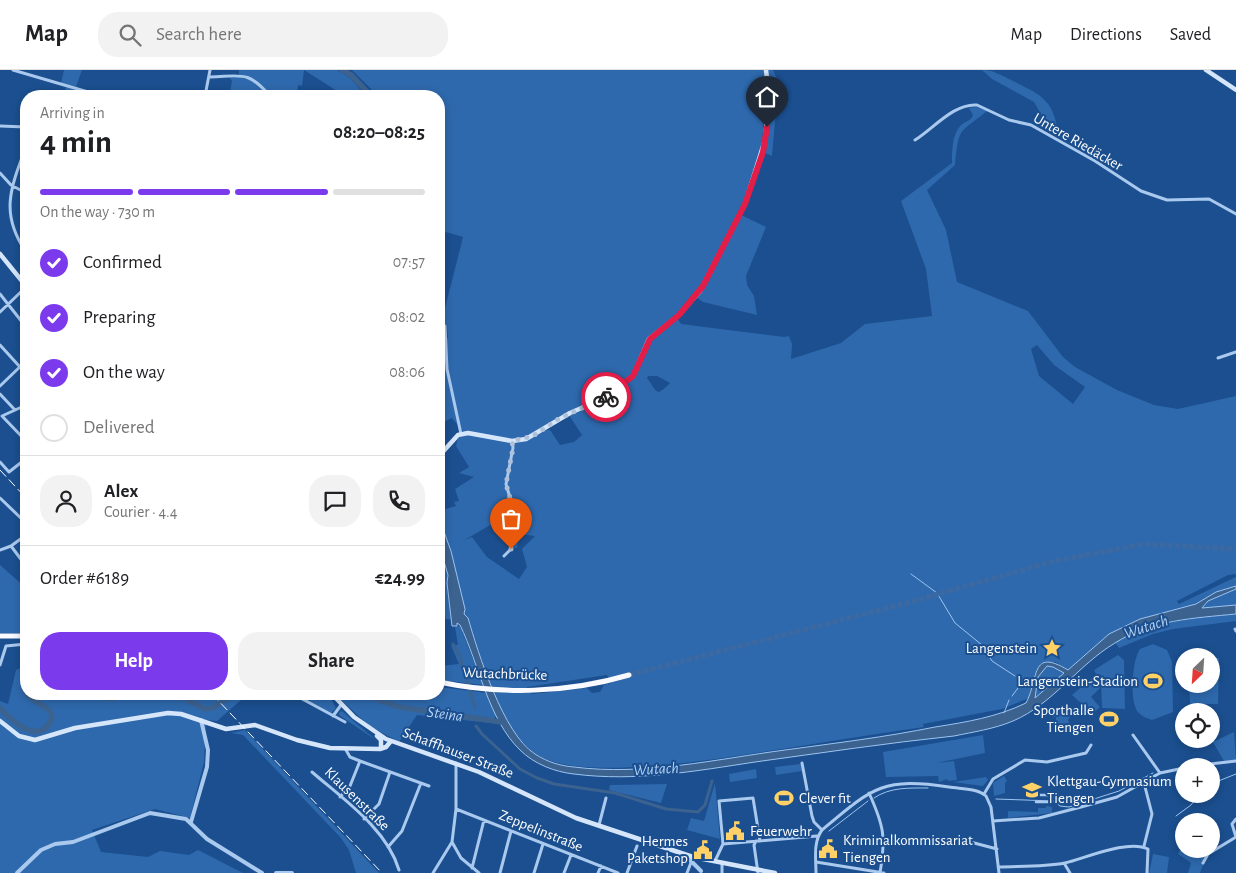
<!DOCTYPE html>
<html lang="en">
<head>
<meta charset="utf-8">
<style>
	:root { --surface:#fff; --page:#f2f2f2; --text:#202124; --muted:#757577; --line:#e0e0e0; --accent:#7c3aed }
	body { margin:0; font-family:"Alegreya Sans",sans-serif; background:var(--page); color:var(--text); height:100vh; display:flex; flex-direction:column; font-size:19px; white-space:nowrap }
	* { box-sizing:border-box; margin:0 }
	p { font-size:16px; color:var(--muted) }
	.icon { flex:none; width:28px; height:28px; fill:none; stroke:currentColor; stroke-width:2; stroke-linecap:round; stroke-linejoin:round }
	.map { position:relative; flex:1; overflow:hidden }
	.drawer { position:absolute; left:20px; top:20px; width:425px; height:610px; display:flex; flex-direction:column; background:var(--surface); border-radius:20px; box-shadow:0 2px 8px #0003 }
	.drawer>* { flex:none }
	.needle { width:32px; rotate:205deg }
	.buttons { position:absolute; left:1175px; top:578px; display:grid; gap:10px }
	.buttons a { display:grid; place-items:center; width:45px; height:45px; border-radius:50%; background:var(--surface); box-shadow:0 2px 8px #0003; font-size:25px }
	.pin { position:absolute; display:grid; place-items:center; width:42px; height:42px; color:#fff; margin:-51px -21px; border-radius:50% 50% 50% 0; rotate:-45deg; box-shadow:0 0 5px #0007 }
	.pin .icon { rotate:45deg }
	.courier { position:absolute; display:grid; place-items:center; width:50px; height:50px; margin:-25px; border:4px solid #e11d48; border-radius:50%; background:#fff; color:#222; box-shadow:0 1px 6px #0007 }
	.head em { font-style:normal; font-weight:600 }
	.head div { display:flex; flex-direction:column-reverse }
	.head { display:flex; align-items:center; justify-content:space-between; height:85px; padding:0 20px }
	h1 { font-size:32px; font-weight:600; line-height:38px }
	.bar { display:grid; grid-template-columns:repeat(4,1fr); gap:8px 5px; align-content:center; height:60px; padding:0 20px }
	.bar i { height:6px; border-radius:4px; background:var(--line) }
	.bar .on { background:var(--accent) }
	.bar p { grid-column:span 4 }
	.line { display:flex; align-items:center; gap:12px; padding:0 20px; border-top:1px solid var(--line) }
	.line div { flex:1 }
	.round { display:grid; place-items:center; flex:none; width:52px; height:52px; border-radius:20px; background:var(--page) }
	ol { padding:0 20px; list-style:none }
	li { display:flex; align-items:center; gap:15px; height:55px }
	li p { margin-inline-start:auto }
	li .icon { padding:5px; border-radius:50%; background:var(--accent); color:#fff; stroke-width:4 }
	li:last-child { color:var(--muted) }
	li i { width:28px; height:28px; border:2px solid var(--line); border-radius:50% }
	.button { display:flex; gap:10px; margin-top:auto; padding:10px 20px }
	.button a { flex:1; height:58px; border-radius:20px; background:var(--accent); color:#fff; font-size:20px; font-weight:600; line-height:58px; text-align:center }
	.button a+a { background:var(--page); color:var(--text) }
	header { display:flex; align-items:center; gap:30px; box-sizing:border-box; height:70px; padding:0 25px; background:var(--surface); border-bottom:1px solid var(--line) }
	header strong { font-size:24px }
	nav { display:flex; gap:28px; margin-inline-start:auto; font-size:18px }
	.search { width:350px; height:45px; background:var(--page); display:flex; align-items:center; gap:12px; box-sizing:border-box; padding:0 18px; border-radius:20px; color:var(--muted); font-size:19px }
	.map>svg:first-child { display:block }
	.green { fill:#2e69ad; fill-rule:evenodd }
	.water { fill:#3c6290; stroke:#9cc4f0; fill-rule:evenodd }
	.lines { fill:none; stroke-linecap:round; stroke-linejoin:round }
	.stream { stroke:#9cc4f0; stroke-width:1 }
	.canal { stroke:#3c6290; stroke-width:3 }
	.river { stroke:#3c6290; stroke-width:5.5 }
	.trunk-tunnel { stroke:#3d69a0; stroke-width:5; stroke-dasharray:5 2.5; stroke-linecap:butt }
	.pedestrian { stroke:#a9c9ee; stroke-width:2.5 }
	.minor { stroke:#a9c9ee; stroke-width:3 }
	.tertiary { stroke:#a9c9ee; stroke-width:4 }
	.secondary { stroke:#d6e6fa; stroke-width:4.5 }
	.trunk { stroke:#f8faff; stroke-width:5 }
	.rail { stroke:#fff; stroke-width:1; stroke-dasharray:9 4; stroke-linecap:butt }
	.done { stroke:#afc1d8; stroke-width:5; stroke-dasharray:0 9 }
	.route { stroke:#e11d48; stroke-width:6 }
	.labels { text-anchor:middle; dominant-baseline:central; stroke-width:4; stroke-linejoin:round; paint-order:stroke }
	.street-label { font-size:15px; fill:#fff; stroke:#1b4f8f }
	.poi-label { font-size:15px; fill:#fff; stroke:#1b4f8f; text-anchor:end }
	.water-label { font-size:16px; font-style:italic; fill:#b5d3f5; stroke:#1b4f8f }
</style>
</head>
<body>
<header>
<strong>Map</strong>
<div class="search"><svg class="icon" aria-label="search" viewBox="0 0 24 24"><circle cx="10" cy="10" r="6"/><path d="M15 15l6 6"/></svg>Search here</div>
<nav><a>Map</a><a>Directions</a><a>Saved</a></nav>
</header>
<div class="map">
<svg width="1236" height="803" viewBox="0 0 1236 803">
	<rect width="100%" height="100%" fill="#1b4f8f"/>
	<path class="green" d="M 64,0 L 82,0 L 76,17 L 61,13 Z
		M 239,0 L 337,0 L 350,8 L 366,26 L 338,26 L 334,19 L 304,0 L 302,16 L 298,15 L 297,26 L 220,26 L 222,20 L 230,22 L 232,11 L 228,5 L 239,6 Z
		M 352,0 L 773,0 L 778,11 L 766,10 L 762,76 L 739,144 L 766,157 L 746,206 L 747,215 L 754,226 L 757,245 L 703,232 L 696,227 L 677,248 L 681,254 L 784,267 L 789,266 L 792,274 L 791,289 L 841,273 L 865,254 L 932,246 L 926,199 L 901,131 L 952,93 C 952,81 952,64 961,55 C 966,51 971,51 973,45 L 969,38 L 976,37 L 987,41 C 959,64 959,56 955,95 L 927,120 L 946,160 L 957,212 L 1028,241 L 1063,287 L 1075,297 L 1117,320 L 1154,335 L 1178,339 L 1236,326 L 1236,504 L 1228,505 L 1177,531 L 1179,534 L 1236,507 L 1236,516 L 1216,522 L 1196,534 L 1140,549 L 1109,564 L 1068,600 L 1055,592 L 1042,593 L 1035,603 L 1029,628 L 1002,639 L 923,654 L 924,657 C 883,663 842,669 801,676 C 745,684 576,717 533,682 C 498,654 484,593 469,552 L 439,548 L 439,441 L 456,436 L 454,432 L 459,431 L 455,419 L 474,407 L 459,403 L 469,397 L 456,376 L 458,368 L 466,365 L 452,348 L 439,354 L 439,268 L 448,268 L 447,256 L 442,250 L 463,167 L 439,160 L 439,26 L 376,26 L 373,21 ZM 1037,275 L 1054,295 L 1085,317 L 1073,334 L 1039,306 L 1031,279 ZM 648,306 L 657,306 L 670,313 C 655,328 658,322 647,308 ZM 567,342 L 582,365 L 574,372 L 560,375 L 550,360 L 537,360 ZM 502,448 L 496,463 L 513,460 L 513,478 L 517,478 L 519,464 L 535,466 L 522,479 L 527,497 L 519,509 L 487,487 L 472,467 L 463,471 ZM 607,605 L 611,613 L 604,615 L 600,622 L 592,623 L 587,618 L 532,624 L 527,617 Z
		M 982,0 C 993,0 1001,5 1011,10 C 1039,24 1055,29 1058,65 L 1053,65 L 1034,32 L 992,9 Z
		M 770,13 L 778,18 L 772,86 L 765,83 Z
		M 66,17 L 81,22 L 115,26 L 63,26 Z
		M 0,495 L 26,518 L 26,563 L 0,563 Z
		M 1236,519 L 1236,535 L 1202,539 L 1208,531 Z
		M 1236,544 L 1236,551 L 1173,559 L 1153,564 L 1119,578 L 1115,572 C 1153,552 1194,548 1236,544 Z
		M 460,556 L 483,615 L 439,610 L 439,596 L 459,594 L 451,575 L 458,575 L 455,557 Z
		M 1153,574 L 1167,580 L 1172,592 L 1173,642 L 1152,650 C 1147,648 1142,647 1138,642 C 1129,632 1132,590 1140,579 Z
		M 1118,585 L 1124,590 L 1125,639 L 1102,638 L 1101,613 L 1094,600 Z
		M 1211,588 L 1219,588 L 1218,634 L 1190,634 L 1189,614 L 1211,614 Z
		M 26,596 L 26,624 L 248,624 L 217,651 L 206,650 L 204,692 L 190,748 L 155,739 L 92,760 L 101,782 L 148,787 L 160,781 L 189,785 L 198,780 L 243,803 L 0,803 L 0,631 L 8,634 L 16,600 Z
		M 1047,596 L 1053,597 L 1064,603 L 1034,628 L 1038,607 Z
		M 1093,607 L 1100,618 L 1091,627 L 1100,637 L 1092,644 L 1084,636 L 1088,631 L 1083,635 L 1072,625 Z
		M 439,617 L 487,623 L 496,646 L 491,653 L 417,645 L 399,672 L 368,655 L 335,624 L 439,624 Z
		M 293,624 L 328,624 L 336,638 L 331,643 Z
		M 1063,635 L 1066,638 L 1072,636 L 1074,641 L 1068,650 L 1070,654 L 1067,657 L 1064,656 L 1056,661 L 1056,647 L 1053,647 L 1052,643 L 1058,638 L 1062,639 Z
		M 340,641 L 343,642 L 377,671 L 339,645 Z
		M 245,660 L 379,803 L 356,803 L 349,780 L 341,768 L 243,665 L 231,663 Z
		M 1234,662 L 1236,690 L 1224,691 L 1213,672 Z
		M 983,665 L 985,683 L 936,693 L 954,691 L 957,710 L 948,711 L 947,709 L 939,712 L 938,706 L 886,707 L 883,682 Z
		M 801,694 L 802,701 L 776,705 L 775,697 Z
		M 756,699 L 757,708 L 730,712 L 729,704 Z
		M 1004,706 L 1007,711 L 1005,713 L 1005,723 L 994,726 L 993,713 Z
		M 986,707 L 988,710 L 983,716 L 953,712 Z
		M 715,713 L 720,769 L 687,760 L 691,748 L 704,751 Z
		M 667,714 L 661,733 L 609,720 L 610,715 Z
		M 1046,736 L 1052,737 L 1052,743 L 1008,748 L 1008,741 L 1038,742 L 1038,738 L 1046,738 Z
		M 1181,778 L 1190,782 L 1191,779 L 1205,779 L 1206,787 L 1200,803 L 1188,803 L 1191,793 L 1178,784 Z
		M 1153,784 L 1169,787 L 1167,803 L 1149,803 Z"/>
	<path class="water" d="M 439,448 L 451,481 L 465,539 L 464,544 L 468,548 C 478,582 503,664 535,684 C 547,692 561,696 574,697 C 644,706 717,689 785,680 C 836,673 886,667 935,657 C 967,652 997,647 1026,633 C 1039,609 1030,577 1068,600 L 1109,564 L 1140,549 L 1196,534 L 1216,522 L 1236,516 L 1236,519 L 1208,531 L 1202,538 L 1236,535 L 1236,544 C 1195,548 1151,550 1115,573 C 1078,595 1053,634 1013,651 C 994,659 973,662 954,666 C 887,673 821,683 755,692 C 696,701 635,712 574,704 C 555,702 534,694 520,680 C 488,649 479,594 460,555 L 457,553 L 457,556 L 452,556 L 447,513 L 448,505 L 439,474 ZM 1047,596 L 1053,597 L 1064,603 L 1035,628 L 1038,607 Z"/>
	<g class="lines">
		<path class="stream" d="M 911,504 L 937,523 L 955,553 L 982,575 L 992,591 L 1015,606
			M 1012,626 L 1018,618 L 1018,608
			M 1004,643 L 1009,630
			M 1211,714 L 1236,704
			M 874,728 C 890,717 909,718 928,718
			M 996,729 L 1054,731 L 1060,736 L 1069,737 L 1119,721 L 1153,703
			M 1176,746 L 1191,735 L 1199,724
			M 829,761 L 868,731"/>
		<path class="canal" d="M 453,574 L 460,587 L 475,637
			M 476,656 L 482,664 L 520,699 L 537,708 L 554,714 L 615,723 L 666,739 L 698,742 L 705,735 L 712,711"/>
		<path class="river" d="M 342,0 L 351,5 L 371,26
			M 26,611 L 26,622
			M 100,624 L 109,629 L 113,629 L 117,624
			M 176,624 L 205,639 L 213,638 L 233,624
			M 362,624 L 399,637 L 501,652
			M 0,638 C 10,649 36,674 49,654 C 52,650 53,647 51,643 C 47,635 32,632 27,624"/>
		<path class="trunk-tunnel" d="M 629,605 L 903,534 L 1054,491 L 1145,474 L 1236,479"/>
		<path class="pedestrian" d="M 1039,725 L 1052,725 L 1052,728
			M 1036,732 L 1052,732"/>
		<path class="minor" d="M 13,0 L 88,22 L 163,26
			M 210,7 C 241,6 248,0 270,26
			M 205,26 L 210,0
			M 0,56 L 26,57
			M 915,70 C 933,59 954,33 977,35 L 1009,50 L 1031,55 L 1095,91 L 1141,121 L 1167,130 L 1209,129 L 1236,144
			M 26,77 C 10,119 0,144 26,182
			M 0,103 L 11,115 L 26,123
			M 0,224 L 26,257
			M 0,242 L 26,217
			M 445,256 L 447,299 L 461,364
			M 0,275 L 20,297
			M 1218,288 L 1236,282
			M 0,316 L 26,291
			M 0,324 L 15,340
			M 2,346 L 26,371
			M 2,346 L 26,335
			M 0,392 L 9,402 L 23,391
			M 0,428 L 26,453
			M 11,476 L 26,496
			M 0,480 L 11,476 L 26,465
			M 504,486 L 511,479 L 510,461 L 515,445 L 506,414 L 513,378 L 512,371
			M 1235,559 L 1236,561
			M 0,595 L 6,576 L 26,574
			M 293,624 L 345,652
			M 333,646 L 341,635
			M 1133,665 L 1160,703
			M 346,680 L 350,687 L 360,691 L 429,716
			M 456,693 L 456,739 L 452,772 L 461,788 L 479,803
			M 802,693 L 812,746 L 814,752 L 822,760
			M 1193,696 L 1236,691
			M 312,702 C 343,729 387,759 399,800
			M 1144,713 L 1152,744 L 1144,776
			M 869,723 C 884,756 886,767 880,803
			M 984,724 L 993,709 L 1025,690 L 1047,692 L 1086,683 L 1091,675
			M 340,727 L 350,716 L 360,691
			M 456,739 L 618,803
			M 364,749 L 379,734 L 390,702
			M 1236,749 L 1232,754 L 1236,767
			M 993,751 L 1039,748 L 1081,737 L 1117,727 L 1160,703 L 1184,698
			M 599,755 L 606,728
			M 885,769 L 959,769 L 997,779
			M 756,771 L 754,775 L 758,803
			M 723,774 L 817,766
			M 388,777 L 402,761 L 421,713
			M 715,791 L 723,774 L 719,731 L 753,728 L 760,771
			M 816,792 L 884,803
			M 722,793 L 722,803
			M 1064,793 L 1070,803
			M 1203,793 L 1208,784 L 1236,767
			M 998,797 C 1020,796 1044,797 1065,793 C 1086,788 1128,769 1148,779 L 1147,803
			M 472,798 L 484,750
			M 433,803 L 452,772
			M 500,803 L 511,761
			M 534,803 L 543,774
			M 564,803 L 571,785
			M 598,803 L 601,796
			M 627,803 L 637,776
			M 687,803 L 692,790
			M 816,803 C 816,789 813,772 822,760 C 872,718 882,707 949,717 C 961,719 977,718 986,726 L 991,737 L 999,803"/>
		<path class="tertiary" d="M 191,752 L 207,697 L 208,680 L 201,650
			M 685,785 L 701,801
			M 17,803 L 41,780 L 55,774 L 73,772 L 150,743 L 186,749 L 207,769 L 262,803
			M 276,803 L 292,803"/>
		<path class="secondary" d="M 1206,0 L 1236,20
			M 0,184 L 26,216
			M 439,386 L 458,365 L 468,363 L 512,371 L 526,369 L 570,343 L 602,329 L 633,306 L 649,269 L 679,245 L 700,221 L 745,134 L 765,70 L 769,26 L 766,0
			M 332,624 L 354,647 L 386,669 L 479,702 L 576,748 L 693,787 L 775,803
			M 0,651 L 19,666 L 35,670 L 75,658 L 168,643 L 181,644 L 226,659 L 255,655 L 297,670 L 330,678 L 380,679 L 386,677 L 391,671
			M 377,666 L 381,670 L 381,677"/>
		<path class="trunk" d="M 0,566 L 26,566
			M 439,612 C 501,625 568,623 629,605"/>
		<path class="rail" d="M 0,400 L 26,428
			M 212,624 L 382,803"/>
	</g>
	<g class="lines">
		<path class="done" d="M 511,479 L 510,461 L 515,445 L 506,414 L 513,378 L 512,371 L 533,366 L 560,348 L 606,327"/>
		<path class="route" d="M 606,327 L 633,306 L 650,269 L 679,245 L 703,216 L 745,134 L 763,82 L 767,57"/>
	</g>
	<defs>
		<g id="sight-bare" transform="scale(1.5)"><path d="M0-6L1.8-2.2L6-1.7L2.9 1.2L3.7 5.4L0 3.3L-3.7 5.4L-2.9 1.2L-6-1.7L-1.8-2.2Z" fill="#ffd166" stroke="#1b4f8f" stroke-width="2.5" paint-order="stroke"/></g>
		<g id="stadium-bare" transform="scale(1.5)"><path d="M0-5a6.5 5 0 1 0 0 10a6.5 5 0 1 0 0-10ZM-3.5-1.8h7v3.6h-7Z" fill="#ffd166" stroke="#1b4f8f" stroke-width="2.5" paint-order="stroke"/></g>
		<g id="school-bare" transform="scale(1.5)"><path d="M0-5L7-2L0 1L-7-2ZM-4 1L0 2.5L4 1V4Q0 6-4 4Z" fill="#ffd166" stroke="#1b4f8f" stroke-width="2.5" paint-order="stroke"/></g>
		<g id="civic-bare" transform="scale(1.5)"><path d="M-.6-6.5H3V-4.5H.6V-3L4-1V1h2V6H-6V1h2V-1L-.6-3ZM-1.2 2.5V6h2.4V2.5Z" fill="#ffd166" stroke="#1b4f8f" stroke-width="2.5" paint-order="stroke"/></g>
	</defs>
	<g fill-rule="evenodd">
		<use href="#sight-bare" x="1052" y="578"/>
		<use href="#stadium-bare" x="1153" y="611"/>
		<use href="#stadium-bare" x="1109" y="649"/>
		<use href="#school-bare" x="1032" y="720"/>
		<use href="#stadium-bare" x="784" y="728"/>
		<use href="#civic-bare" x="735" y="761"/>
		<use href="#civic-bare" x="828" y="779"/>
		<use href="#civic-bare" x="703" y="780"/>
	</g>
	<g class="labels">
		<g class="street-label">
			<text transform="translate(1078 72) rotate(30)">Untere Riedäcker</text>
			<text transform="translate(505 604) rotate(2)">Wutachbrücke</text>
			<text transform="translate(458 683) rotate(21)">Schaffhauser Straße</text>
			<text transform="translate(357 729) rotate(44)">Klausenstraße</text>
			<text transform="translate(541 761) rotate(22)">Zeppelinstraße</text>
		</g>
		<g class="poi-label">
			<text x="1037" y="578">Langenstein</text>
			<text x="1138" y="611">Langenstein-Stadion</text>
			<text x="1094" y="640">Sporthalle<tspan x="1094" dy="17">Tiengen</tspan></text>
			<text x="1047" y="711" text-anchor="start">Klettgau-Gymnasium<tspan x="1047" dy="17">Tiengen</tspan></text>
			<text x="799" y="728" text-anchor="start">Clever fit</text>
			<text x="750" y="761" text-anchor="start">Feuerwehr</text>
			<text x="843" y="770" text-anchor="start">Kriminalkommissariat<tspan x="843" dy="17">Tiengen</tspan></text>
			<text x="688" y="771">Hermes<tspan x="688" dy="17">Paketshop</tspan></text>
		</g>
		<g class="water-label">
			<text transform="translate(1146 557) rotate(-18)">Wutach</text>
			<text transform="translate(445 644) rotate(8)">Steina</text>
			<text transform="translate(656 699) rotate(-3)">Wutach</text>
		</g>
	</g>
</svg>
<div class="buttons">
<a><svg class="needle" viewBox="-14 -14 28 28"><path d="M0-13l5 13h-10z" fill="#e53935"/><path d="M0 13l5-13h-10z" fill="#757577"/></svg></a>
<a><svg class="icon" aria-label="locate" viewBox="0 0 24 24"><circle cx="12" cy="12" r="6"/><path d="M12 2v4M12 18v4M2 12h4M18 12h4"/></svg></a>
<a>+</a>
<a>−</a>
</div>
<div class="pin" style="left:511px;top:479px;background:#ea580c"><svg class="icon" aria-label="bag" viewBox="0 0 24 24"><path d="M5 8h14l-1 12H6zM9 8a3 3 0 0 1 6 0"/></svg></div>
<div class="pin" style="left:767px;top:57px;background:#1f2937"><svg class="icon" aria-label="home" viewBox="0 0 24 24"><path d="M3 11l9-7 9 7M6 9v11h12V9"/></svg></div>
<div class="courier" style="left:606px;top:327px"><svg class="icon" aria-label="bike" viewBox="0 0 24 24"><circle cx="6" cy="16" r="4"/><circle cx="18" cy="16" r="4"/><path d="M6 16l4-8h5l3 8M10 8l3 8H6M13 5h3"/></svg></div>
<section class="drawer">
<div class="head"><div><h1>4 min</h1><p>Arriving in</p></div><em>08:20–08:25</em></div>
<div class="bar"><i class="on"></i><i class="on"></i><i class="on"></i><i></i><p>On the way · 730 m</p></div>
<ol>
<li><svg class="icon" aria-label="check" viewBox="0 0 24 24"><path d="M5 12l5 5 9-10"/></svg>Confirmed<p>07:57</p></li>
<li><svg class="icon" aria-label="check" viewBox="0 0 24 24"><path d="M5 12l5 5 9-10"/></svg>Preparing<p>08:02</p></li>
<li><svg class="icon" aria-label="check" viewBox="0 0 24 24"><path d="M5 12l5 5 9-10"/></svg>On the way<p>08:06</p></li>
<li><i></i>Delivered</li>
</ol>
<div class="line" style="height:90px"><a class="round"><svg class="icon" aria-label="person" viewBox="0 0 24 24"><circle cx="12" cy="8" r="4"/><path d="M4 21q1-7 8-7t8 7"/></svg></a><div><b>Alex</b><p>Courier · 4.4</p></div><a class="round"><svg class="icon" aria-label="chat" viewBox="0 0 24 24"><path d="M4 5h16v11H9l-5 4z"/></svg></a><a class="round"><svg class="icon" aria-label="phone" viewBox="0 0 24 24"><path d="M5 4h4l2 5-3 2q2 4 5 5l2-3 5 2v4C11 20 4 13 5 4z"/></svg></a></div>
<div class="line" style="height:65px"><div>Order #6189</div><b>€24.99</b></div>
<div class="button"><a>Help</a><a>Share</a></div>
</section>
</div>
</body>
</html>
